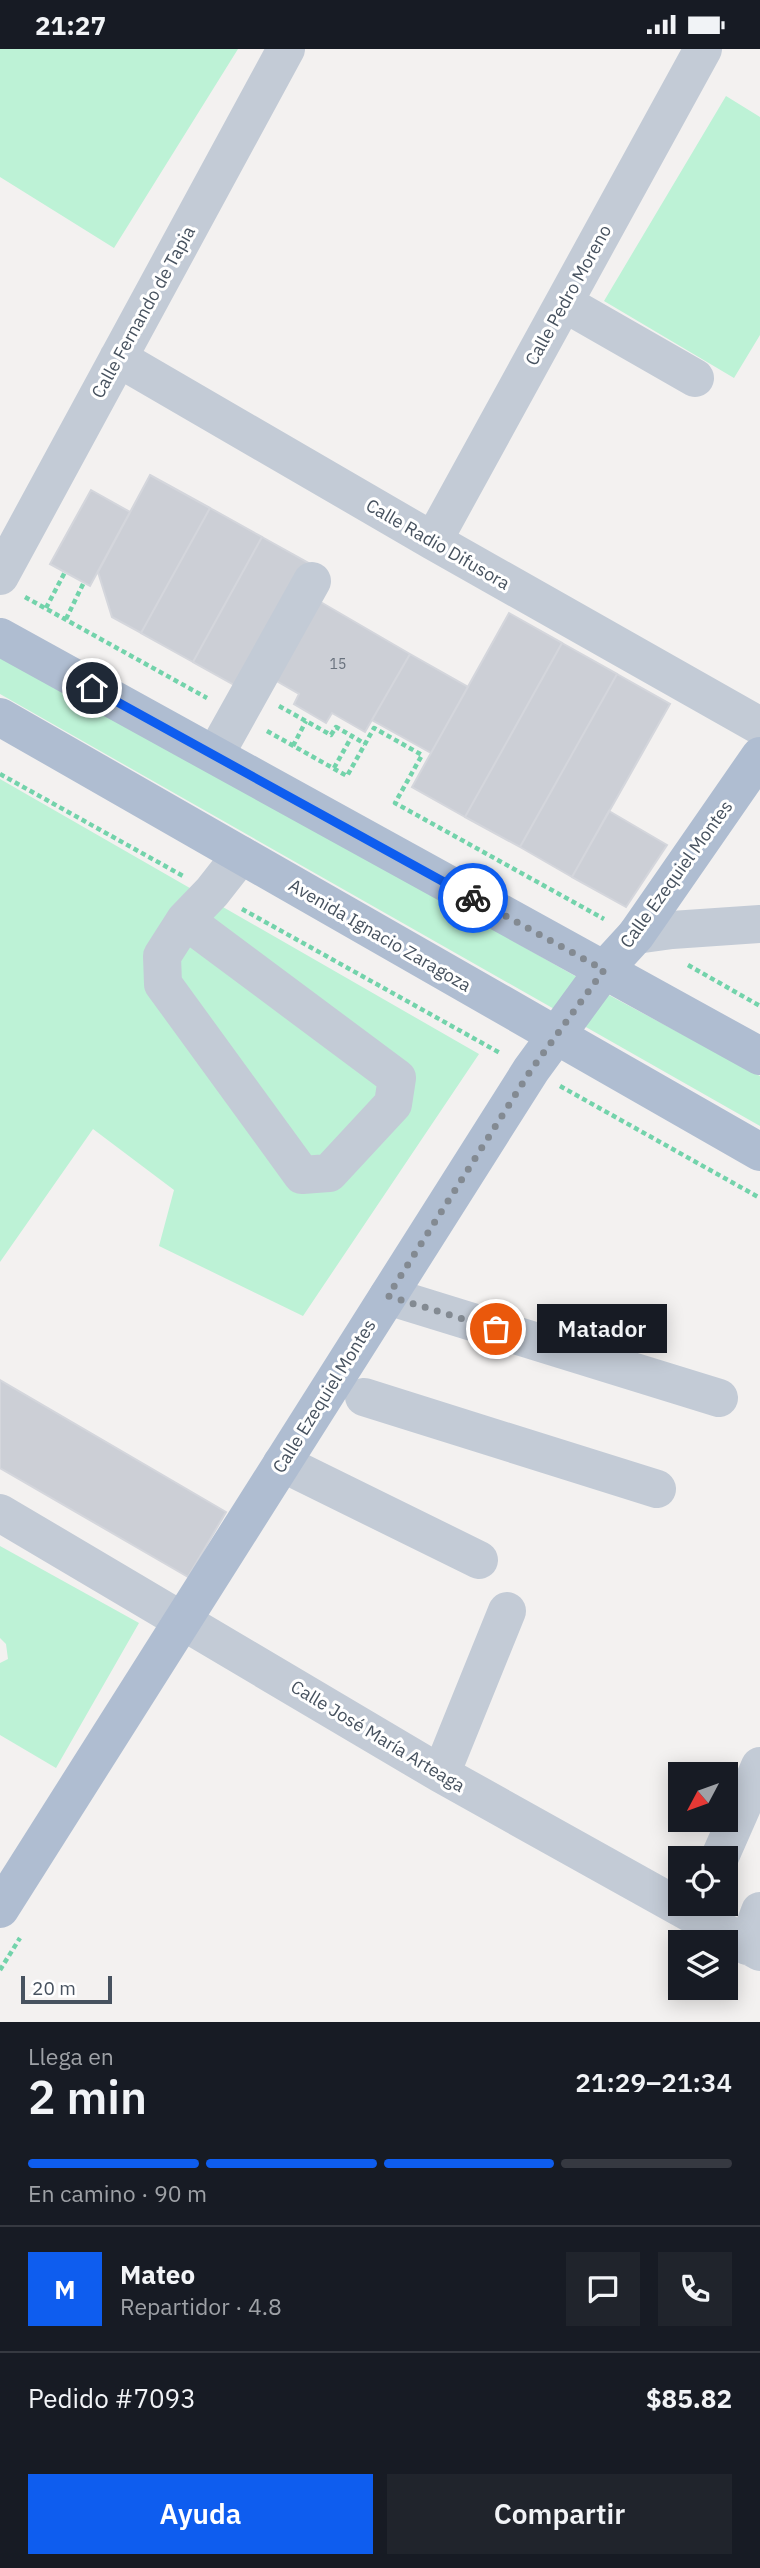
<!DOCTYPE html>
<html lang="es">
<head>
<meta charset="utf-8">
<style>
	:root { --surface:#171b24; --page:#20242c; --text:#f1f3f6; --muted:#9ea1a6; --line:#363941; --accent:#0e5def }
	body { margin:0; font-family:"IBM Plex Sans",sans-serif; background:var(--page); color:var(--text); height:100vh; display:flex; flex-direction:column; font-size:26px; white-space:nowrap }
	* { box-sizing:border-box; margin:0 }
	p { font-size:23px; color:var(--muted) }
	.icon { flex:none; width:38px; height:38px; fill:none; stroke:currentColor; stroke-width:2; stroke-linecap:round; stroke-linejoin:round }
	.map { position:relative; height:1973px; overflow:hidden }
	.sheet { display:flex; flex-direction:column; background:var(--surface); flex:1 }
	.sheet>* { flex:none }
	.needle { width:46px; rotate:229deg }
	.controls { position:absolute; left:668px; top:1713px; display:grid; gap:14px }
	.controls a { display:grid; place-items:center; width:70px; height:70px; border-radius:0px; background:var(--surface); box-shadow:0 4px 18px #0003; font-size:35px }
	.scale { position:absolute; left:21px; bottom:18px; width:91px; box-sizing:border-box; padding-left:7px; border:4px solid #47525f; border-top:0; font-size:19px; line-height:24px; white-space:nowrap; color:#47525f; -webkit-text-stroke:5px #fff; paint-order:stroke }
	.pin { position:absolute; display:grid; place-items:center; width:60px; height:60px; color:#fff; margin:-30px; border:4px solid #fff; border-radius:50%; box-shadow:0 2px 7px #0007 }
	.courier { position:absolute; display:grid; place-items:center; width:70px; height:70px; margin:-35px; border:5px solid #0e5def; border-radius:50%; background:#fff; color:#222; box-shadow:0 2px 9px #0007 }
	.bubble { position:absolute; height:49px; border-radius:0px; background:var(--surface); box-shadow:0 4px 18px #0003; font-size:23px; font-weight:600; line-height:49px; text-align:center }
	.overview em { font-style:normal; font-weight:600 }
	.overview div { display:flex; flex-direction:column-reverse }
	.overview { display:flex; align-items:center; justify-content:space-between; height:119px; padding:0 28px }
	h1 { font-size:46px; font-weight:600; line-height:52px }
	.bar { display:grid; grid-template-columns:repeat(4,1fr); gap:10px 7px; align-content:center; height:84px; padding:0 28px }
	.bar i { height:9px; border-radius:5px; background:var(--line) }
	.bar .current { background:var(--accent) }
	.bar p { grid-column:span 4 }
	.line { display:flex; align-items:center; gap:18px; padding:0 28px; border-top:2px solid var(--line) }
	.line div { flex:1 }
	.round { display:grid; place-items:center; flex:none; width:74px; height:74px; border-radius:0px; background:var(--page) }
	.primary-button { display:flex; gap:14px; margin-top:auto; padding:14px 28px }
	.primary-button a { flex:1; height:80px; border-radius:0px; background:var(--accent); color:#fff; font-size:28px; font-weight:600; line-height:80px; text-align:center }
	.primary-button a+a { background:var(--page); color:var(--text) }
	.status { display:flex; justify-content:space-between; align-items:center; height:49px; padding:0 35px; background:var(--surface); direction:ltr }
	.status svg { height:19px; fill:currentColor }
	.map>svg:first-child { display:block }
	.green { fill:#bdf2d6 }
	.building { fill:#cccfd6; stroke:#d4d6dc; stroke-width:2 }
	.lines { fill:none; stroke-linecap:round; stroke-linejoin:round }
	.path { stroke:#73d3ab; stroke-width:4.5; stroke-dasharray:5 3.5; stroke-linecap:butt }
	.minor { stroke:#c3cbd6; stroke-width:38 }
	.major { stroke:#afbdd1; stroke-width:38 }
	.done { stroke:#838a92; stroke-width:7; stroke-dasharray:0 12.6 }
	.route { stroke:#0e5def; stroke-width:9 }
	.labels { text-anchor:middle; dominant-baseline:central; stroke-width:6; stroke-linejoin:round; paint-order:stroke }
	.number-label { font-size:14px; fill:#68717d }
	.street-label { font-size:18px; fill:#47525f; stroke:#fff }
</style>
</head>
<body>
<div class="status"><b>21:27</b><svg viewBox="0 0 49 12"><path d="M0 12V9h3v3zM5 12V6h3v6zM10 12V3h3v9zM15 12V0h3v12zM26 1h20v11H26zM47 4h2v5h-2z"/></svg></div>
<div class="map">
<svg width="760" height="1973" viewBox="0 0 760 1973">
	<rect width="100%" height="100%" fill="#f3f1f0"/>
	<path class="green" d="M 0,0 L 238,0 L 114,199 L 0,128 Z
		M 726,47 L 760,68 L 760,286 L 734,329 L 604,252 Z
		M 0,601 L 607,945 L 760,1027 L 760,1077 L 0,645 Z
		M 0,730 L 479,1005 L 303,1267 L 159,1197 L 174,1141 L 93,1080 L 0,1213 Z
		M 0,1497 L 139,1574 L 56,1719 L 0,1686 L 0,1614 L 8,1610 L 6,1595 L 0,1589 Z"/>
	<path class="building" d="M 150,426 L 210,459 L 141,584 L 112,568 L 98,523 Z
		M 91,441 L 130,463 L 90,537 L 50,515 Z
		M 210,459 L 262,488 L 193,613 L 141,584 Z
		M 262,488 L 312,516 L 243,641 L 193,613 Z
		M 312,548 L 410,605 L 365,683 L 332,664 L 326,674 L 294,655 L 299,645 L 266,626 Z
		M 509,564 L 562,594 L 465,768 L 412,738 Z
		M 562,594 L 617,625 L 520,798 L 465,768 Z
		M 410,605 L 468,638 L 431,704 L 372,671 Z
		M 617,625 L 670,655 L 572,828 L 520,798 Z
		M 609,762 L 667,796 L 626,858 L 572,828 Z
		M 0,1331 L 226,1463 L 188,1528 L 0,1419 Z"/>
	<g class="lines">
		<path class="path" d="M 25,548 L 207,649
			M 46,559 L 65,523
			M 66,570 L 84,533
			M 279,657 L 331,686 L 336,678 L 352,687
			M 267,682 L 347,727 L 374,679 L 422,706 L 395,754 L 604,870
			M 293,697 L 306,672
			M 334,719 L 352,687 L 365,695
			M 0,725 L 183,827
			M 242,860 L 500,1004
			M 688,916 L 760,957
			M 560,1037 L 760,1149
			M 0,1921 L 20,1889"/>
		<path class="minor" d="M 564,254 L 695,329
			M 118,309 L 433,492 L 760,677
			M 433,492 L 703,0
			M 0,527 L 286,0
			M 215,706 L 312,532
			M 185,871 L 397,1029 L 393,1055 L 329,1124 L 302,1126 L 163,935 L 162,907 L 185,871 L 212,843 L 241,806
			M 636,886 L 672,881 L 760,875
			M 388,1247 L 719,1349
			M 364,1348 L 657,1440
			M 282,1414 L 479,1511
			M 0,1464 L 441,1725 L 760,1903
			M 441,1725 L 507,1562
			M 719,1810 L 760,1717
			M 747,1897 L 760,1862"/>
		<path class="major" d="M 0,588 L 760,1007
			M 0,668 L 760,1103
			M 0,1860 L 531,1021 L 604,921 L 636,886 L 760,707"/>
	</g>
	<g class="lines">
		<path class="done" d="M 473,849 L 604,921 L 531,1021 L 388,1247 L 496,1280"/>
		<path class="route" d="M 92,639 L 473,849"/>
	</g>
	<g class="labels">
		<g class="number-label">
			<text x="338" y="615">15</text>
		</g>
		<g class="street-label">
			<text transform="translate(568 246) rotate(-61)">Calle Pedro Moreno</text>
			<text transform="translate(143 263) rotate(-61)">Calle Fernando de Tapia</text>
			<text transform="translate(438 495) rotate(30)">Calle Radio Difusora</text>
			<text transform="translate(676 825) rotate(-54)">Calle Ezequiel Montes</text>
			<text transform="translate(380 886) rotate(30)">Avenida Ignacio Zaragoza</text>
			<text transform="translate(324 1347) rotate(-58)">Calle Ezequiel Montes</text>
			<text transform="translate(378 1687) rotate(31)">Calle José María Arteaga</text>
		</g>
	</g>
</svg>
<div class="controls">
<a><svg class="needle" viewBox="-14 -14 28 28"><path d="M0-13l5 13h-10z" fill="#e53935"/><path d="M0 13l5-13h-10z" fill="#9ea1a6"/></svg></a>
<a><svg class="icon" aria-label="locate" viewBox="0 0 24 24"><circle cx="12" cy="12" r="6"/><path d="M12 2v4M12 18v4M2 12h4M18 12h4"/></svg></a>
<a><svg class="icon" aria-label="layers" viewBox="0 0 24 24"><path d="M12 4l9 5-9 5-9-5zM3 14l9 5 9-5"/></svg></a>
</div>
<div class="scale">20 m</div>
<div class="pin" style="left:496px;top:1280px;background:#ea580c"><svg class="icon" aria-label="bag" viewBox="0 0 24 24"><path d="M5 8h14l-1 12H6zM9 8a3 3 0 0 1 6 0"/></svg></div>
<div class="pin" style="left:92px;top:639px;background:#1f2937"><svg class="icon" aria-label="home" viewBox="0 0 24 24"><path d="M3 11l9-7 9 7M6 9v11h12V9"/></svg></div>
<div class="courier" style="left:473px;top:849px"><svg class="icon" aria-label="bike" viewBox="0 0 24 24"><circle cx="6" cy="16" r="4"/><circle cx="18" cy="16" r="4"/><path d="M6 16l4-8h5l3 8M10 8l3 8H6M13 5h3"/></svg></div>
<div class="bubble" style="left:537px;top:1255px;width:130px">Matador</div>
</div>
<section class="sheet">
<div class="overview"><div><h1>2 min</h1><p>Llega en</p></div><em>21:29–21:34</em></div>
<div class="bar"><i class="current"></i><i class="current"></i><i class="current"></i><i></i><p>En camino · 90 m</p></div>
<div class="line" style="height:126px"><b class="round" style="background:var(--accent);color:#fff">M</b><div><b>Mateo</b><p>Repartidor · 4.8</p></div><a class="round"><svg class="icon" aria-label="chat" viewBox="0 0 24 24"><path d="M4 5h16v11H9l-5 4z"/></svg></a><a class="round"><svg class="icon" aria-label="phone" viewBox="0 0 24 24"><path d="M5 4h4l2 5-3 2q2 4 5 5l2-3 5 2v4C11 20 4 13 5 4z"/></svg></a></div>
<div class="line" style="height:91px"><div>Pedido #7093</div><b>$85.82</b></div>
<div class="primary-button"><a>Ayuda</a><a>Compartir</a></div>
</section>
</body>
</html>
